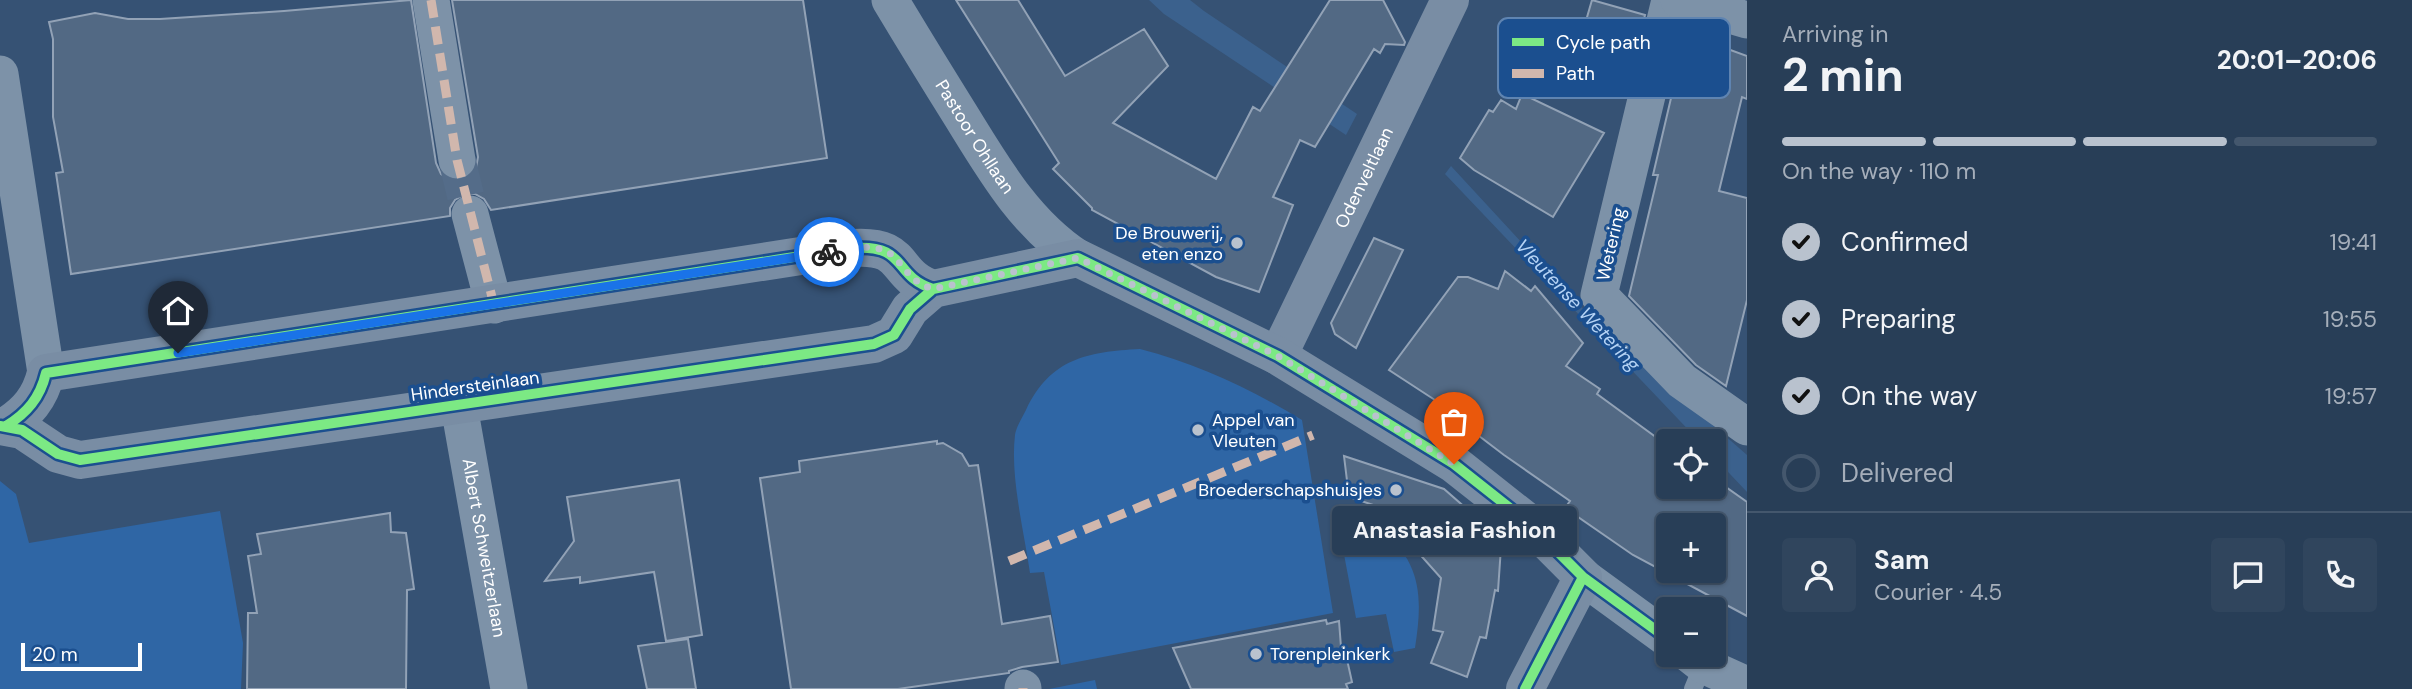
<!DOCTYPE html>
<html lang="en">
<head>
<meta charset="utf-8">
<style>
	:root { --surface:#283e57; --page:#30455d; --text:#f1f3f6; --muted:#a5aeba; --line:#44576d; --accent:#b9c2ce }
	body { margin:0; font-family:"DM Sans",sans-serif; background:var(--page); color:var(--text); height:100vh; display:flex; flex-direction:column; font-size:26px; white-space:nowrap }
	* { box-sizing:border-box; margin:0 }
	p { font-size:23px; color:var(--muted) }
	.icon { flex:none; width:38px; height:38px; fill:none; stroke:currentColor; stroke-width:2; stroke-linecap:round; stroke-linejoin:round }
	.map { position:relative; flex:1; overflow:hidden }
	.side { display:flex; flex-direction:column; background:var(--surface); width:665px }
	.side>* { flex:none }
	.controls { position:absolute; left:1656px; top:429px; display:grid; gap:14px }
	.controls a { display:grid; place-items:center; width:70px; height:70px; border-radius:7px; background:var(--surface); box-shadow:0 2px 5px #0004,0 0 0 2px var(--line); font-size:35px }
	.scale { position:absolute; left:21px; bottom:18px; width:121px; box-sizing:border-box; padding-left:7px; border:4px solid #fff; border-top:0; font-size:19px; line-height:24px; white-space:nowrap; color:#fff; -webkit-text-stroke:5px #1b4f8f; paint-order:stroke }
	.pin { position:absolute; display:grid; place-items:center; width:60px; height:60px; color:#fff; margin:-72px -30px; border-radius:50% 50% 50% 0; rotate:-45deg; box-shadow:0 0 7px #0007 }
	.pin .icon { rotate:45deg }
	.courier { position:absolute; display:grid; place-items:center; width:70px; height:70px; margin:-35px; border:5px solid #1a73e8; border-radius:50%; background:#fff; color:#222; box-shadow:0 2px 9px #0007 }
	.bubble { position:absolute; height:49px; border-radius:7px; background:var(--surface); box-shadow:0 2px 5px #0004,0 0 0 2px var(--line); font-size:23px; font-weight:700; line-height:49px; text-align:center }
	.overview em { font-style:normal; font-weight:700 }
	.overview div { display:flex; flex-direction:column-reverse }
	.overview { display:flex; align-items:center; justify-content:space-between; height:119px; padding:0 35px }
	h1 { font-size:46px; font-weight:700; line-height:52px }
	.bar { display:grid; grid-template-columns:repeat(4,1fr); gap:10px 7px; align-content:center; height:84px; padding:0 35px }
	.bar i { height:9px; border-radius:5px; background:var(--line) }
	.bar .active { background:var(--accent) }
	.bar p { grid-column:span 4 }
	.line { display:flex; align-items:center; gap:18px; padding:0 35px; border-top:2px solid var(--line) }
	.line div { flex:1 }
	.round { display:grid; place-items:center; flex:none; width:74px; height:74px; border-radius:7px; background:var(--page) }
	ol { padding:0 35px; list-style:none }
	li { display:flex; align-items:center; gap:21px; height:77px }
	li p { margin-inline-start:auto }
	li .icon { padding:7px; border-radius:50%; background:var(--accent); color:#111; stroke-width:4 }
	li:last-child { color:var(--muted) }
	li i { width:38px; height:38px; border:4px solid var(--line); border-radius:50% }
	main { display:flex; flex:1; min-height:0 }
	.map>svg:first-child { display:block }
	.green { fill:#2f66a5 }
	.water { fill:#3b618d }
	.building { fill:#526984; stroke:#92a2b6; stroke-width:2; fill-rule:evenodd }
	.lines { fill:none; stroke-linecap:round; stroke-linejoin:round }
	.street-tunnel { stroke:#546c89; stroke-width:37; stroke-dasharray:37 18; stroke-linecap:butt }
	.lane { stroke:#7d92a8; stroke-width:18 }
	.street { stroke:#7d92a8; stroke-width:37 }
	.secondary { stroke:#798da4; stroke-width:38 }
	.quiet { stroke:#d1b7ad; stroke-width:9; stroke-dasharray:18 9; stroke-linecap:butt }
	.cycleway-casing { stroke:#1b4f8f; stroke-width:15 }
	.cycleway { stroke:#7ce984; stroke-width:10 }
	.done { stroke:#b9c2ce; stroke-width:7; stroke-dasharray:0 12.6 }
	.route { stroke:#1a73e8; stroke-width:9 }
	.poi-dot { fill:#b9c2ce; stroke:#1b4f8f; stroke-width:2.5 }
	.labels { text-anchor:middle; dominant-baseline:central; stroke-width:7; stroke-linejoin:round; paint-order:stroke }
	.street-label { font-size:18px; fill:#fff; stroke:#1b4f8f }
	.poi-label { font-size:18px; fill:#fff; stroke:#1b4f8f; text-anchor:end }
	.water-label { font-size:19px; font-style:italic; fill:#b5d3f5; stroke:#1b4f8f }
	.key { fill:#1b4f8f; stroke:#5f84b1; stroke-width:2 }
	.key-label { font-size:19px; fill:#fff }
</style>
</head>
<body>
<main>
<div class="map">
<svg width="1747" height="689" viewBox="0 0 1747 689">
	<rect width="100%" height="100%" fill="#365274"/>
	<path class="green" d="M 1140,349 C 1198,364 1251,389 1302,420 L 1333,613 L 1061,665 L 1044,572 L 1030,573 C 1024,531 1010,477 1015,435 C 1016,427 1022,418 1026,410 C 1051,358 1087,352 1140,349 Z
		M 0,481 L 16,494 L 29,543 L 220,511 L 243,643 L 241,689 L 0,689 Z
		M 1344,510 C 1354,515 1368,520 1378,527 C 1422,561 1423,597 1415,648 L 1394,652 L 1386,614 L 1356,618 L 1336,512 Z
		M 1095,680 L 1097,689 L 1049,689 Z"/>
	<path class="water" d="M 1149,0 L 1190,0 L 1204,11 L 1357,114 L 1346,135 L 1164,14 Z
		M 1451,166 L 1595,322 L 1747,455 L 1747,492 L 1713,456 L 1713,441 L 1699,441 L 1445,174 Z"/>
	<path class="building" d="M 411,0 L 436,163 L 441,174 L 450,180 L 460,181 L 470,177 L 476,168 L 478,157 L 452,0 L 803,0 L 827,158 L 491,210 L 484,199 L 475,194 L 465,194 L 455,200 L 450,208 L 450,216 L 71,274 L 56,173 L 63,172 L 53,117 L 53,39 L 49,22 L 95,13 L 128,19 L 160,19 L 284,11 Z
		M 956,0 L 1018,0 L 1065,76 L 1144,29 L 1168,66 L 1113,123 L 1216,179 L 1253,107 L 1260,111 L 1330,0 L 1383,0 L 1405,42 L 1404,45 L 1385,44 L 1380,53 L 1374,49 L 1315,147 L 1300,140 L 1273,197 L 1293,205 L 1259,292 L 1216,277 L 1092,210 L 1092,208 L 1053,169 L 1059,163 Z
		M 1592,0 L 1645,15 L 1629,82 L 1537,57 L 1551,22 L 1583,31 Z
		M 1684,33 L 1747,56 L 1747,99 L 1742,97 L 1719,191 L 1747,198 L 1747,300 L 1726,386 L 1696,365 L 1629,296 L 1658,175 L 1653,175 L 1672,94 L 1669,93 Z
		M 1522,94 L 1604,133 L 1553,217 L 1474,170 L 1460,158 L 1489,110 L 1493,112 L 1501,100 L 1516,109 Z
		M 1374,238 L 1403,250 L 1356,348 L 1335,334 L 1331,323 Z
		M 1505,271 L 1531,291 L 1535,286 L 1583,343 L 1566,366 L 1600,389 L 1597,394 L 1668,446 L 1668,486 L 1713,486 L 1713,478 L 1747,502 L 1747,616 L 1633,555 L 1565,508 L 1570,501 L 1504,455 L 1437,404 L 1438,402 L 1389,370 L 1458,277 L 1468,277 L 1498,289 ZM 1668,525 L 1713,525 L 1713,570 L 1668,570 Z
		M 937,441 L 937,444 L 943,443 L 962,454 L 969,466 L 978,465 L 1002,624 L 1050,616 L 1058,662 L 1022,667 L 1009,671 L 1009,673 L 898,689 L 791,689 L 760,478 L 800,472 L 799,461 Z
		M 1344,456 L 1444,489 L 1515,551 L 1501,547 L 1498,591 L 1495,590 L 1486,638 L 1480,637 L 1467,677 L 1431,663 L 1443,632 L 1433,630 L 1441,578 L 1408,541 L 1428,523 L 1349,497 Z
		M 679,480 L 702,635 L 666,641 L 654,572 L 580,583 L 580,577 L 545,581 L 574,541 L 567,497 Z
		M 390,513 L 391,532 L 406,533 L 414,589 L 407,590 L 406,689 L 247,689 L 248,613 L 257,613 L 248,556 L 261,554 L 257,534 Z
		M 1326,620 L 1327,624 L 1339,621 L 1341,647 L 1344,646 L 1352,682 L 1346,684 L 1348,689 L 1191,689 L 1173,648 Z
		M 688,639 L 696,689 L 647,689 L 638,646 Z"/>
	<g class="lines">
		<path class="street-tunnel" d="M 457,160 L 470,214"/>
		<path class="lane" d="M 1693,689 L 1703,665"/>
		<g class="street">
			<path d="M 431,0 L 457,160"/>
			<path id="s1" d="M 890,0 C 914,40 938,79 963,119 C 995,171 1026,224 1078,258"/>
			<path d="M 1670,0 L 1599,295 L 1682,381 L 1747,427"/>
			<path d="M 1679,0 L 1747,20"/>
			<path d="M 0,74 L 46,373"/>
			<path d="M 470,214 L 494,305"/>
			<path id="s2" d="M 459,406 L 509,689"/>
			<path d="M 1583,577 L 1668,639"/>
			<path d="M 1689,654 L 1703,665 L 1747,685"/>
			<path d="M 1023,688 L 1023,689"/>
		</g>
		<g class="secondary">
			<path id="s3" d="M 1278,356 L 1450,0"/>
			<path d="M 0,426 L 22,430 L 58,454 L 80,460 L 874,344 L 894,335 L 910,309 L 933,289 L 1078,258 L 1278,356 L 1454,464 L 1530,524 L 1583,577 L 1525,689"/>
			<path d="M 6,426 C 27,413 40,398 46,373 L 852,248 C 909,244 891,275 933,289"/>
		</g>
		<path class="quiet" d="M 431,0 L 457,160 L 494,305
			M 1009,561 L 1313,435
			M 1023,688 L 1023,689"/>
		<g class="cycleway-casing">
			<path id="cycleway" d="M 0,426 L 22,430 L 58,454 L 80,460 L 874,344 L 894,335 L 910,309 L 933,289 L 1078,258 L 1278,356 L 1454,464 L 1530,524 L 1583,577 L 1668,639
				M 6,426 C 27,413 40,398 46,373 L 852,248 C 909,244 891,275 933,289
				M 1525,689 L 1583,577"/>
		</g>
		<use href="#cycleway" class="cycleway"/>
	</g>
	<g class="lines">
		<path class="done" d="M 829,252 C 850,249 880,240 896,259 C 910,274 912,282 933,289 L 1078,258 L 1278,356 L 1454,464"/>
		<path class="route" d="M 178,353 L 829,252"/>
	</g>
	<g class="poi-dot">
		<circle cx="1237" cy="243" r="7"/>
		<circle cx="1198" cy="430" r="7"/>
		<circle cx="1396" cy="490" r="7"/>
		<circle cx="1256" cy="654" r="7"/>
	</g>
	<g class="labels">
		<g class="street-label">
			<text stroke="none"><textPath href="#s1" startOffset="161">Pastoor Ohllaan</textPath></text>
			<text stroke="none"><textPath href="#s3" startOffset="198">Odenveltlaan</textPath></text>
			<text transform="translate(1611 244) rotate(-77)">Wetering</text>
			<text transform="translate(475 386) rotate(-8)">Hindersteinlaan</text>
			<text stroke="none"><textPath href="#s2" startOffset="144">Albert Schweitzerlaan</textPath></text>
		</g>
		<g class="poi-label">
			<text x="1223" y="233">De Brouwerij,<tspan x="1223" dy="21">eten enzo</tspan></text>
			<text x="1212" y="420" text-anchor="start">Appel van<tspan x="1212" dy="21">Vleuten</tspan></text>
			<text x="1382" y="490">Broederschapshuisjes</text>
			<text x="1270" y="654" text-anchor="start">Torenpleinkerk</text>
		</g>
		<g class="water-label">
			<text transform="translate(1578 305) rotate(47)">Vleutense Wetering</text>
		</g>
	</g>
	<rect x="1498" y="18" width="232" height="80" rx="10" class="key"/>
	<rect x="1512" y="38" width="32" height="8" fill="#7ce984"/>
	<rect x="1512" y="69" width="32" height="9" fill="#d1b7ad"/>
	<g class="key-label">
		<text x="1556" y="49">Cycle path</text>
		<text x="1556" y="80">Path</text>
	</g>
</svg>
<div class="controls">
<a><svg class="icon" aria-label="locate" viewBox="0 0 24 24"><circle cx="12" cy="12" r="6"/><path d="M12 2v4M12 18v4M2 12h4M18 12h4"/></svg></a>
<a>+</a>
<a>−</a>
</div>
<div class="scale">20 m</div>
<div class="pin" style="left:1454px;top:464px;background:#ea580c"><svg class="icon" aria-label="bag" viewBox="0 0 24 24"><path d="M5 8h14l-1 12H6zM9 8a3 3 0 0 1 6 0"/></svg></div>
<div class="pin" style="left:178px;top:353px;background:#1f2937"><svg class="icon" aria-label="home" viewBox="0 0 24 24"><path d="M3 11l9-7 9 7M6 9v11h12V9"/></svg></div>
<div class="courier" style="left:829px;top:252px"><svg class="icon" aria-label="bike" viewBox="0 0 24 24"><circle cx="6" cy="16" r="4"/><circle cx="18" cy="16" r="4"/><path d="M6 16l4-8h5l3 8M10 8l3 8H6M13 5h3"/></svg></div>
<div class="bubble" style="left:1332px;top:506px;width:245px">Anastasia Fashion</div>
</div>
<section class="side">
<div class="overview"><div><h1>2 min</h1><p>Arriving in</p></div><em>20:01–20:06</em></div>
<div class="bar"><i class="active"></i><i class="active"></i><i class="active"></i><i></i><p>On the way · 110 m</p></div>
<ol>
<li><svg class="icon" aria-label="check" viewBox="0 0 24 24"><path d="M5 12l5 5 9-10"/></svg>Confirmed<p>19:41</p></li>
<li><svg class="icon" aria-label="check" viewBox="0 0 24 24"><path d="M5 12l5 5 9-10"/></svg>Preparing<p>19:55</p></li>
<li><svg class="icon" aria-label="check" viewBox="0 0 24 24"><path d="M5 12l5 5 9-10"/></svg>On the way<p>19:57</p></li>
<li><i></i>Delivered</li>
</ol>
<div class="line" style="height:126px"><a class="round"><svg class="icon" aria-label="person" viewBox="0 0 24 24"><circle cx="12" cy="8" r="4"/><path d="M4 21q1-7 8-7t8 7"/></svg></a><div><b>Sam</b><p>Courier · 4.5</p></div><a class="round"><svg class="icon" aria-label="chat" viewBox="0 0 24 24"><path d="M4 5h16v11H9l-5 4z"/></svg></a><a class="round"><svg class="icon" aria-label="phone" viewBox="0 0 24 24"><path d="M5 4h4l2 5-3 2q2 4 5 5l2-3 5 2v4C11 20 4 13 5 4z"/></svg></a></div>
</section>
</main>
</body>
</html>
